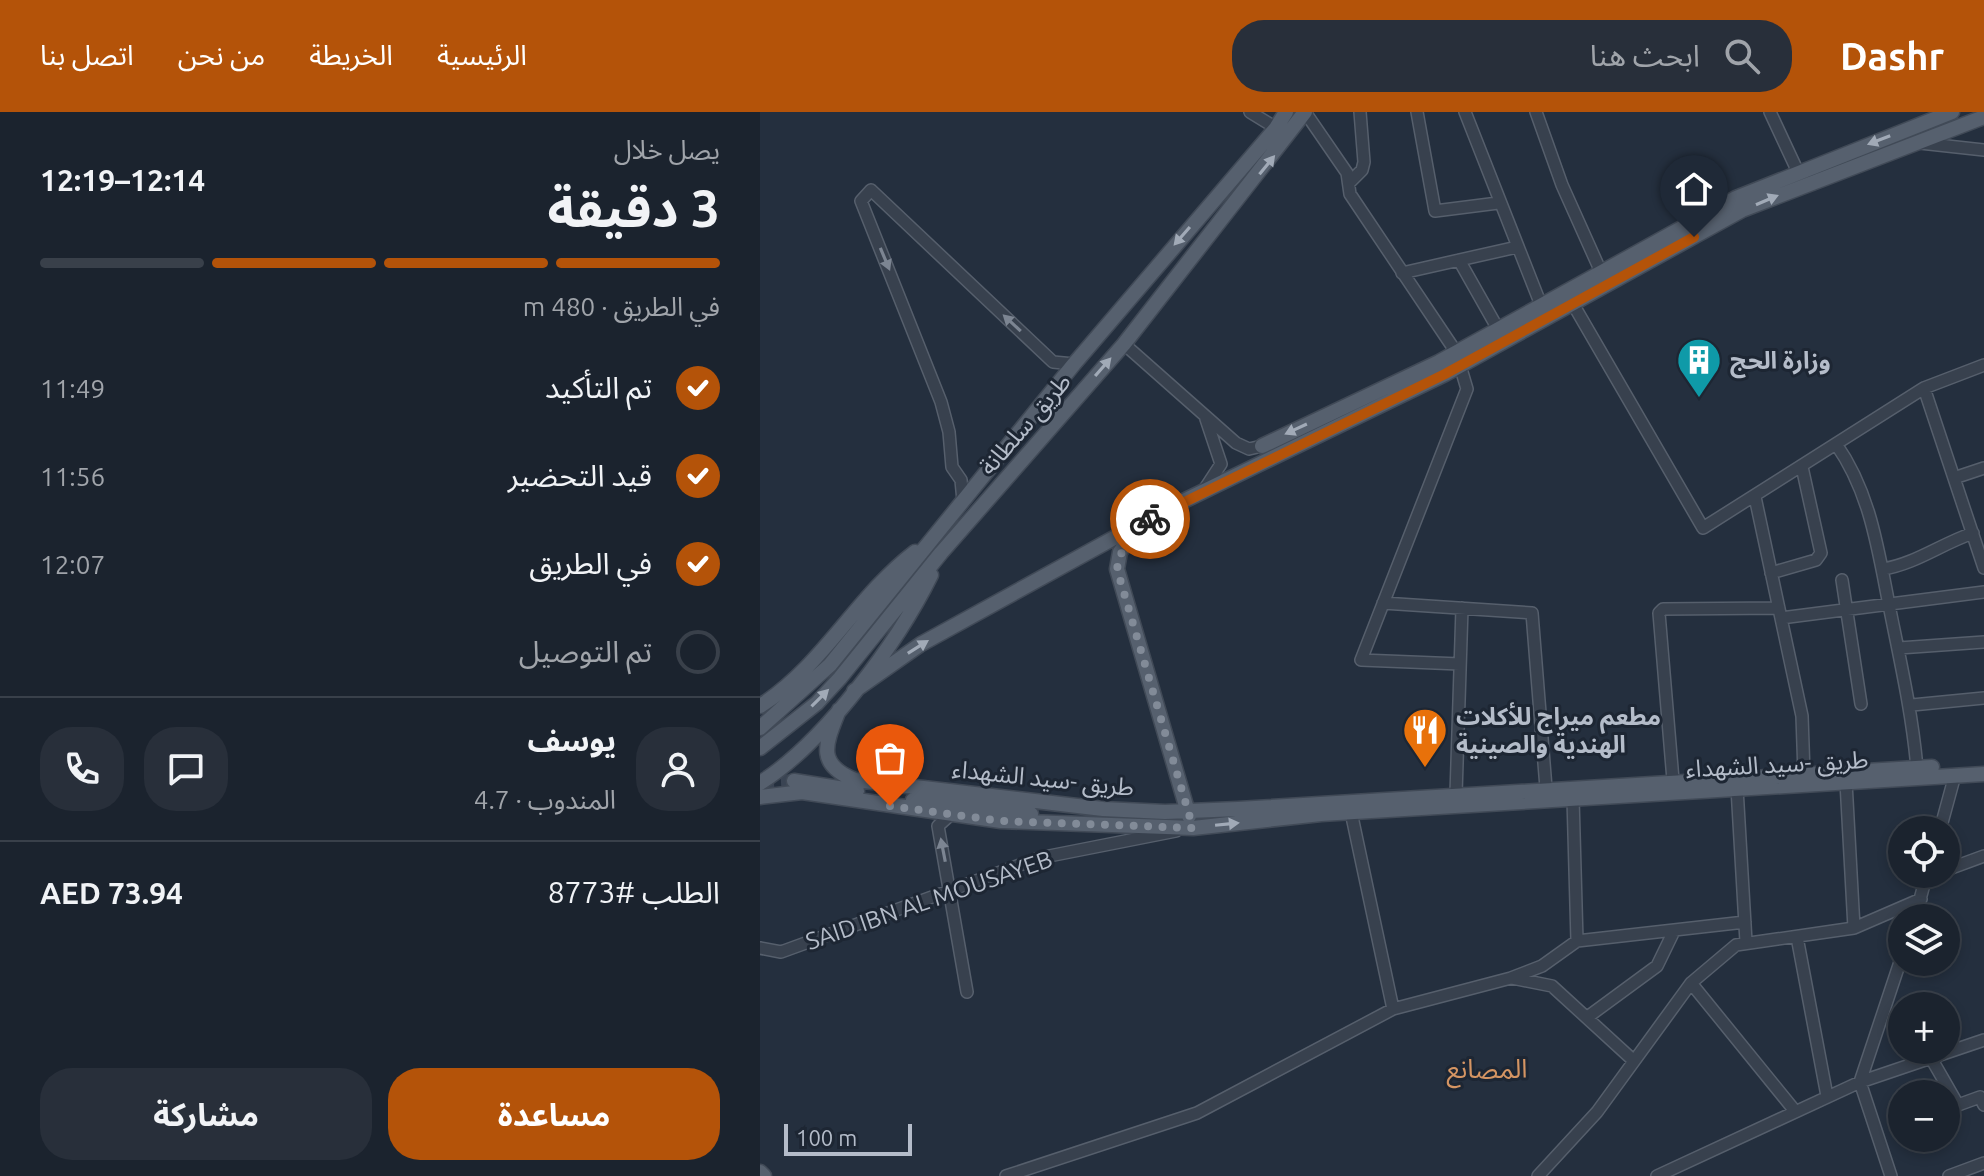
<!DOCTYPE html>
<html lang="ar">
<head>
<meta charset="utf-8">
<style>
	:root { --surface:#1b232e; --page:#282f3a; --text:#f1f3f6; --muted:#a0a4aa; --line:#39404a; --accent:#b45309 }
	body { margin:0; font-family:Ubuntu,"Noto Sans Arabic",sans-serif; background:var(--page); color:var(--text); direction:rtl; height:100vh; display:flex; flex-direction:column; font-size:30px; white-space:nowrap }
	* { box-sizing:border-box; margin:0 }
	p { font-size:26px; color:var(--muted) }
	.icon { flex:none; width:44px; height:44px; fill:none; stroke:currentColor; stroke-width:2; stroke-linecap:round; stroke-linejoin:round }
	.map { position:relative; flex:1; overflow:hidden; direction:ltr }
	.details { display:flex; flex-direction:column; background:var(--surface); width:760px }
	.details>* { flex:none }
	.fabs { position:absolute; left:1128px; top:704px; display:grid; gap:16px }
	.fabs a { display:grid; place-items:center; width:72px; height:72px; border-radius:50%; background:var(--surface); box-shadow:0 4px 12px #0003,0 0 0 2px var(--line); font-size:40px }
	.scale { position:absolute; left:24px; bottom:20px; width:128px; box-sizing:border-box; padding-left:8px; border:4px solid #b4bcc9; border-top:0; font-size:22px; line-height:28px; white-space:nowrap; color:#b4bcc9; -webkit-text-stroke:6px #1d2633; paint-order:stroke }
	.pin { position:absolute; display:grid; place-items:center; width:68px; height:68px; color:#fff; margin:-82px -34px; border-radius:50% 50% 50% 0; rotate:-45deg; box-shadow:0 0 8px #0007 }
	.pin .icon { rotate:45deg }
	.courier { position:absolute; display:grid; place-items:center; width:80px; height:80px; margin:-40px; border:6px solid #b45309; border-radius:50%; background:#fff; color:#222; box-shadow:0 2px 10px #0007 }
	.headline em { font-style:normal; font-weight:700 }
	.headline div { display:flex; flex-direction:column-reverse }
	.headline { display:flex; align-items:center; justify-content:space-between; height:136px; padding:0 40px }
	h1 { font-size:52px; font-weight:700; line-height:60px }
	.bar { display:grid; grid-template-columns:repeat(4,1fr); gap:12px 8px; align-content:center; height:96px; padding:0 40px }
	.bar i { height:10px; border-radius:6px; background:var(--line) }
	.bar .active { background:var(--accent) }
	.bar p { grid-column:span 4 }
	.line { display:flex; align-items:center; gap:20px; padding:0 40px; border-top:2px solid var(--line) }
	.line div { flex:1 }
	.round { display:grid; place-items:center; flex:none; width:84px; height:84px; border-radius:32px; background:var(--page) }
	ol { padding:0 40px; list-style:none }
	li { display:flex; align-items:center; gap:24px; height:88px }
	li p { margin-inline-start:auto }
	li .icon { padding:8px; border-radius:50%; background:var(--accent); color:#fff; stroke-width:4 }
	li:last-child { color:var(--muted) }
	li i { width:44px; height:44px; border:4px solid var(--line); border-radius:50% }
	.action { display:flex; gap:16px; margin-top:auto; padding:16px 40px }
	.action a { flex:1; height:92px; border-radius:32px; background:var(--accent); color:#fff; font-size:32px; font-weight:700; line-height:92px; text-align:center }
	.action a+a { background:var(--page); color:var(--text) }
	header { display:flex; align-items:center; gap:48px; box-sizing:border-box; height:112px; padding:0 40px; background:var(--accent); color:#fff }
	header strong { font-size:38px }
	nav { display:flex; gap:44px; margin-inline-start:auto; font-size:28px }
	.search { width:560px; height:72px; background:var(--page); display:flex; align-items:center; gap:20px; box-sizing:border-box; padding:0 28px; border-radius:32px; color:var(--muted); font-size:30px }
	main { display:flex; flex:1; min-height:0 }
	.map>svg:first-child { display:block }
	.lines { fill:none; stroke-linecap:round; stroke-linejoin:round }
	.major-tunnel { stroke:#3a4453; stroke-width:14; stroke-dasharray:14 7; stroke-linecap:butt }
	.minor-casing { stroke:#565f6c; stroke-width:14 }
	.major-casing { stroke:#414a57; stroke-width:17 }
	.minor { stroke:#38414e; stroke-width:11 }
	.major { stroke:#56606e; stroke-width:14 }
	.oneway { fill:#a1aab7 }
	.oneway2 { fill:#7c8592 }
	.done { stroke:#828b98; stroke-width:8; stroke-dasharray:0 14.4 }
	.route { stroke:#b45309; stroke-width:10 }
	.labels { text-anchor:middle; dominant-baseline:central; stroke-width:6; stroke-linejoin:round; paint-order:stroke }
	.poi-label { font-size:24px; font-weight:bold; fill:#b4bcc9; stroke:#1d2633; text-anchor:start }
	.street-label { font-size:24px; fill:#b4bcc9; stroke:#1d2633 }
	.neighbourhood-label { font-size:26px; fill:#d59563; stroke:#1d2633 }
</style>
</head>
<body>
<header>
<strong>Dashr</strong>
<div class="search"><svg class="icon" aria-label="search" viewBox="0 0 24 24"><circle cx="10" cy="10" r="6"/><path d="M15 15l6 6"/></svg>ابحث هنا</div>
<nav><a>الرئيسية</a><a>الخريطة</a><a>من نحن</a><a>اتصل بنا</a></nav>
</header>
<main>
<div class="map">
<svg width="1224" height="1064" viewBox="0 0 1224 1064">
	<rect width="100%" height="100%" fill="#242f3e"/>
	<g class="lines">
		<path class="major-tunnel" d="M 0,671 L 34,669"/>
		<g class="minor-casing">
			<path id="minor" d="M 490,0 L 516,16
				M 545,0 L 587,61 L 590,82 L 696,240 L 707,277 L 601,548 L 700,552
				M 657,0 L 675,99 L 738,91
				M 705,0 L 781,193
				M 776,0 L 802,73 L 841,160
				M 1010,0 L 1038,60
				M 1160,31 L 1224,38
				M 589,71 L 602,58 L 604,50 L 600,0
				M 699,148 L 738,217
				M 642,161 L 757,135
				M 813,192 L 943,416 L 1164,276 L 1224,253
				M 364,232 L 476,331 L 489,337 L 502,334
				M 1164,276 L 1224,456
				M 1076,332 C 1110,380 1118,437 1129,493 C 1140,548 1152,600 1157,656
				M 1194,366 L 1224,356
				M 444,378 L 461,352 L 446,307
				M 995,385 L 1042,604 L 1044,662
				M 203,389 L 201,368 L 192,355 L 189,320 L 181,290 L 101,89 L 111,78 L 293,250 L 314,252
				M 1123,457 C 1155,452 1181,432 1213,421
				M 1011,461 L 1056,448 L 1061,441 L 1042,355
				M 1082,468 L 1101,592
				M 623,491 L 772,501 L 786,676
				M 1021,506 L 1224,480
				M 1139,536 L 1224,530
				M 1152,593 L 1224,586
				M 913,668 L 899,501 L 903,497 L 1019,496
				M 1086,670 L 1094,816
				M 977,676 L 986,830
				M 696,682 L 702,496
				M 591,700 L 633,897
				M 190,703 L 178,714 L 207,880
				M 1180,718 L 1195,663
				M 1186,758 L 1224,744
				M 1155,806 L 1166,765 L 1176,762
				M 1037,825 L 1067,984
				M 817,829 L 985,810
				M 0,836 L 21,840 L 279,746 L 416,719
				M 1142,844 L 1100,970 L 1224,928
				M 752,866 L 792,874 L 874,949
				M 931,871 L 1035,999
				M 829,904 L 897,854 L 914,819
				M 1171,946 L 1198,993 L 1220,985 L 1224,993
				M 246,1064 L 437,1001 L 633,897 L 751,866 L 782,854 L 817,829 L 813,686
				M 778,1064 L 837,1000 L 931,871 L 976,833 L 1094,816 L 1161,787
				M 897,1064 L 1100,970 L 1131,1064
				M 1189,1064 L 1224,1051"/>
		</g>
		<g class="major-casing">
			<path id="major" d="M 502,334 L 679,250 L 976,86 L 1192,0
				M 377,416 L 360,440 L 357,457 L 429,704
				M 94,579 L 161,532 L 403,399 L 685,262 L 982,98 L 1224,5
				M 0,594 C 63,554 96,485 155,440
				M 79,598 C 66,631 55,652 95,668 L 343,697 L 405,700 L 478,697 L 1172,655
				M 0,616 L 70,553 L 314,252 L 516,16 L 526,0
				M 0,636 L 57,591 L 80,566 L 181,441 L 364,232 L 545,0
				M 34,669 L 97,679
				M 0,671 C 64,631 138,530 171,463
				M 0,685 L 42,680 L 241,709 L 433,716 L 561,702 L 1224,662
				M 153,688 L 271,702
				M 0,1060 L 4,1064"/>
		</g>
		<use href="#minor" class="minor"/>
		<use href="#major" class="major"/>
	</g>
	<defs><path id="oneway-solid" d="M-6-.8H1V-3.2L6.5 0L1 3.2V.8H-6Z" transform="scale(2)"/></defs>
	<g class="oneway">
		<use href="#oneway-solid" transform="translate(1119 28) rotate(159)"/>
		<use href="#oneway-solid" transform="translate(507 53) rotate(-51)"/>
		<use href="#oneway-solid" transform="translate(1007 88) rotate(-23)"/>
		<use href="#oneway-solid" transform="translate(422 124) rotate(131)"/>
		<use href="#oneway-solid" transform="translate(343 255) rotate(-49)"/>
		<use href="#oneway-solid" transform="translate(536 317) rotate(155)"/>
		<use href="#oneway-solid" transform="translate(158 535) rotate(-32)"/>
		<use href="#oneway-solid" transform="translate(60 586) rotate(-45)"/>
		<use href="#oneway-solid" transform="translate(467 712) rotate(-6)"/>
	</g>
	<g class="oneway2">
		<use href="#oneway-solid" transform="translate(125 147) rotate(67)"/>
		<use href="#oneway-solid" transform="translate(252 211) rotate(-137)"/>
		<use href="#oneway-solid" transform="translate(183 738) rotate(-101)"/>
	</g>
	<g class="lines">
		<path class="done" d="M 130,694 L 241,709 L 433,716 L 357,457 C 361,436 371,418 390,407"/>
		<path class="route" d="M 390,407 L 685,262 L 934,125"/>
	</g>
	<defs>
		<g id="building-pin" transform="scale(2.3)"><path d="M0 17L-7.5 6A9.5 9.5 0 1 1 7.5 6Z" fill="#0f9aa8" stroke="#1d2633"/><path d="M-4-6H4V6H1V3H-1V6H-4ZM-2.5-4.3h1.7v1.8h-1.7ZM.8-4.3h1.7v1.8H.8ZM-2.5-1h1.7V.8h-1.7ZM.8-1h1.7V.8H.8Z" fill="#fff"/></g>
		<g id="restaurant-pin" transform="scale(2.3)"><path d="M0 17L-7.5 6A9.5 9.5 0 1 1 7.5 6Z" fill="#e8710a" stroke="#1d2633"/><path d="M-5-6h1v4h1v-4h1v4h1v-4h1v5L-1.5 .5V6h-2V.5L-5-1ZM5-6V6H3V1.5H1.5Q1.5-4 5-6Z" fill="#fff"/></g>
	</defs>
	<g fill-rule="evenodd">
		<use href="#building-pin" x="939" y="248"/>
		<use href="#restaurant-pin" x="665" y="618"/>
	</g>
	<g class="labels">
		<g class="poi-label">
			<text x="970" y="248">وزارة الحج</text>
			<text x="696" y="604">مطعم ميراج للأكلات<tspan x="696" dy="28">الهندية والصينية</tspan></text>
		</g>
		<g class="street-label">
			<text transform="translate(265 312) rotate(-49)">طريق سلطانة</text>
			<text transform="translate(1017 652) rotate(-3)">طريق -سيد الشهداء</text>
			<text transform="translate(283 666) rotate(6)">طريق -سيد الشهداء</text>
			<text transform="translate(169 788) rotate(-19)">SAID IBN AL MOUSAYEB</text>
		</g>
		<g class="neighbourhood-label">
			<text x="727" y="956">المصانع</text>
		</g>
	</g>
</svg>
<div class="fabs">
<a><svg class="icon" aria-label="locate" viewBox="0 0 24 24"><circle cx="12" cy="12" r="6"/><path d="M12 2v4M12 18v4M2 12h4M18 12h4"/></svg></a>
<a><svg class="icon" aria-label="layers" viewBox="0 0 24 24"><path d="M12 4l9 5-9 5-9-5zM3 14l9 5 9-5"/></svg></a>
<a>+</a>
<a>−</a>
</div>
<div class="scale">100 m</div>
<div class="pin" style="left:130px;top:694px;background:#ea580c"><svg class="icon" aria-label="bag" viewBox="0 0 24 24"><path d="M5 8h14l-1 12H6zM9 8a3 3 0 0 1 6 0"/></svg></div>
<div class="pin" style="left:934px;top:125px;background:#1f2937"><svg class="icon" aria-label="home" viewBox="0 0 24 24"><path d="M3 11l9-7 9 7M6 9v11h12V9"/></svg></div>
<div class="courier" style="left:390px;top:407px"><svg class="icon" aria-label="bike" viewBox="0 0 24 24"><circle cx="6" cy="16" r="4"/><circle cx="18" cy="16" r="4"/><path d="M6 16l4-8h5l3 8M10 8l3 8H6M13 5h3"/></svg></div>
</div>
<section class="details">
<div class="headline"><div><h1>3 دقيقة</h1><p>يصل خلال</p></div><em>12:14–12:19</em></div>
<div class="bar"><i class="active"></i><i class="active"></i><i class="active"></i><i></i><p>في الطريق · 480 m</p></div>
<ol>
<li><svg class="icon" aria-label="check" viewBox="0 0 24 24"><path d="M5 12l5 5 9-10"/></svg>تم التأكيد<p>11:49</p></li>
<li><svg class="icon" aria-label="check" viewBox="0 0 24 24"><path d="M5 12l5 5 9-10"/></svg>قيد التحضير<p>11:56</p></li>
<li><svg class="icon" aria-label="check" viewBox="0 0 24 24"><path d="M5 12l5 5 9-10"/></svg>في الطريق<p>12:07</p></li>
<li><i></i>تم التوصيل</li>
</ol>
<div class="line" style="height:144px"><a class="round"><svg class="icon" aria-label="person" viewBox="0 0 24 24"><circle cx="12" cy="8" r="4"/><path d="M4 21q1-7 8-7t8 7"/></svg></a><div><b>يوسف</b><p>المندوب · 4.7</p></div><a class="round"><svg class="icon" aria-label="chat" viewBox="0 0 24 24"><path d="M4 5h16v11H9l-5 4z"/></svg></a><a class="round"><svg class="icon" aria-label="phone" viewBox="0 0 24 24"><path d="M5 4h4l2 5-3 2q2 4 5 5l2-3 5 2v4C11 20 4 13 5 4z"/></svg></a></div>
<div class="line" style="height:104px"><div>الطلب #8773</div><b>AED 73.94</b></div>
<div class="action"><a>مساعدة</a><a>مشاركة</a></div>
</section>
</main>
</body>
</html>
